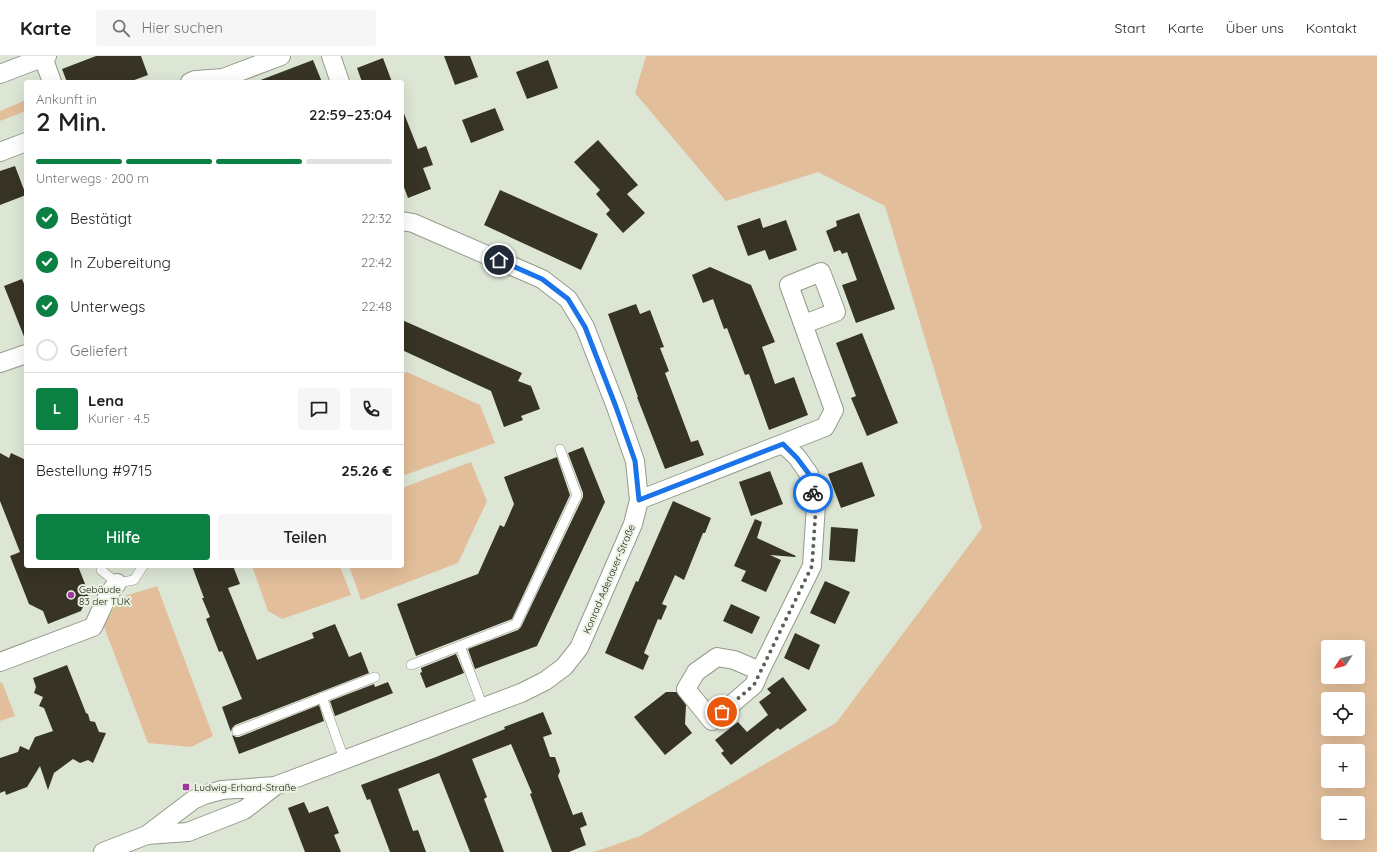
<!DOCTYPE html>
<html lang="de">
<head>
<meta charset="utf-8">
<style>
	:root { --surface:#fff; --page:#f6f6f6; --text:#202124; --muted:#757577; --line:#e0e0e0; --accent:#0b8043 }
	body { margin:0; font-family:Quicksand,sans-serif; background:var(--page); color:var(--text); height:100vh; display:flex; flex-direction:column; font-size:15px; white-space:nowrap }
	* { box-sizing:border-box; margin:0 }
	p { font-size:13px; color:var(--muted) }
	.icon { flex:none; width:22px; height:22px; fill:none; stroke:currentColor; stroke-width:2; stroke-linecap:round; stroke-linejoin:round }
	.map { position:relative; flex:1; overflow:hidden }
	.sheet { position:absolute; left:24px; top:24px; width:380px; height:488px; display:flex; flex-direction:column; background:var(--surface); border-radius:4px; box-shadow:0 4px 16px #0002 }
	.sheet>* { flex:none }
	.needle { width:26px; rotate:234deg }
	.controls { position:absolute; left:1321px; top:584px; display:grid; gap:8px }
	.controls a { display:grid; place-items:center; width:44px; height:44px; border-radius:4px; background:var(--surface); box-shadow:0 4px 16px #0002; font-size:20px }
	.pin { position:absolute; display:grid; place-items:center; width:34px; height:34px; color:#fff; margin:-17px; border:2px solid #fff; border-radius:50%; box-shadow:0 1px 4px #0007 }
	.courier { position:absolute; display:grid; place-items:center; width:40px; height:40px; margin:-20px; border:3px solid #1a73e8; border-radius:50%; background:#fff; color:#222; box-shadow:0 1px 5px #0007 }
	.head em { font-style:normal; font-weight:600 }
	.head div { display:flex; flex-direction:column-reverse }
	.head { display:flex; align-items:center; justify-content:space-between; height:68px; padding:0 12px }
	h1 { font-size:26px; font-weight:600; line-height:30px }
	.bar { display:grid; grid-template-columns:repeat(4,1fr); gap:6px 4px; align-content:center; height:48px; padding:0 12px }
	.bar i { height:5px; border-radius:3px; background:var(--line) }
	.bar .selected { background:var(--accent) }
	.bar p { grid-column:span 4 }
	.line { display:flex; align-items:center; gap:10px; padding:0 12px; border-top:1px solid var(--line) }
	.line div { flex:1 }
	.round { display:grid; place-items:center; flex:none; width:42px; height:42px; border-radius:4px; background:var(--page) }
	ol { padding:0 12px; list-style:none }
	li { display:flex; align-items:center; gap:12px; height:44px }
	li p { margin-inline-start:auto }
	li .icon { padding:4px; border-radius:50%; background:var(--accent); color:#fff; stroke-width:4 }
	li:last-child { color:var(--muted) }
	li i { width:22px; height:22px; border:2px solid var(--line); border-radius:50% }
	.cta { display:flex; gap:8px; margin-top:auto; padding:8px 12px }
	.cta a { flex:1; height:46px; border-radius:4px; background:var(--accent); color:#fff; font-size:16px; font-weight:600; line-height:46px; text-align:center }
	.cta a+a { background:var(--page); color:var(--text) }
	header { display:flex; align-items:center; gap:24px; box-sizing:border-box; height:56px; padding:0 20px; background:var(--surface); border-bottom:1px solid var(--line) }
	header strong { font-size:19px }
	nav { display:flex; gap:22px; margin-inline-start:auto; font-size:14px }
	.search { width:280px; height:36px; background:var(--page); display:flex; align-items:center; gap:10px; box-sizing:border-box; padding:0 14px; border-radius:4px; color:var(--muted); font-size:15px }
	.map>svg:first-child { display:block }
	.green { fill:#e2be9b; fill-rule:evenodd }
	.building { fill:#373426 }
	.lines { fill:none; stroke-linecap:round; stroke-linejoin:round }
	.lane-casing { stroke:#939b8b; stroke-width:10 }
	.street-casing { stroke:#939b8b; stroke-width:20 }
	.lane { stroke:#fff; stroke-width:9 }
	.street { stroke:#fff; stroke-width:18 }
	.done { stroke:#5b6056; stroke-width:4; stroke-dasharray:0 7.2 }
	.route { stroke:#1a73e8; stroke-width:5 }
	.poi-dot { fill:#9e389d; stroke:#eaf3e2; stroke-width:1.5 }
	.labels { text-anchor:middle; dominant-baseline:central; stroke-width:4; stroke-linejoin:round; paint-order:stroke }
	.street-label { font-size:10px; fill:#151812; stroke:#eaf3e2 }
	.poi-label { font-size:10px; fill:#151812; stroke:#eaf3e2; text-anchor:start }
</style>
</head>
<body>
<header>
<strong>Karte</strong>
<div class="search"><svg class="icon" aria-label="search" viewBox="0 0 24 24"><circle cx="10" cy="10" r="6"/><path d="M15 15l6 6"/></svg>Hier suchen</div>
<nav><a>Start</a><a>Karte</a><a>Über uns</a><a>Kontakt</a></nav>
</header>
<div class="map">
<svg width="1377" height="796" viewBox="0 0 1377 796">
	<rect width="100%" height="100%" fill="#dde6d5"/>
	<path class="green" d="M 646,0 L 1377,0 L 1377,796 L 594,796 L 640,780 L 836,667 L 982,472 L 885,150 L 818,116 L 726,145 L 635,37 ZM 1328,591 L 1358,591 L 1358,621 L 1328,621 ZM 1328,643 L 1358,643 L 1358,673 L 1328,673 ZM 1328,695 L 1358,695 L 1358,725 L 1328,725 ZM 1328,747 L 1358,747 L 1358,777 L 1328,777 Z
		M 26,44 L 26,55 L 0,65 L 0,55 Z
		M 407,316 L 480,349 L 495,387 L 402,420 L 402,318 Z
		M 471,406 L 487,445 L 458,507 L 361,544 L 349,510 L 402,510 L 402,432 Z
		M 252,510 L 340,510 L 351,539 L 282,563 L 268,555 Z
		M 157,530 L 213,680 L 191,691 L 148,687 L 103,568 L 122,541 Z
		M 2,626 L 15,660 L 0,665 L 0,627 Z"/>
	<path class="building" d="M 96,0 L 141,0 L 148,19 L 129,26 L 67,26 L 62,13 Z
		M 444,0 L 470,0 L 478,21 L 455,29 Z
		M 383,2 L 392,26 L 362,26 L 357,12 Z
		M 313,4 L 322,26 L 259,26 L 258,25 Z
		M 548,4 L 558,32 L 527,43 L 516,16 Z
		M 495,52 L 504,74 L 471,87 L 462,64 Z
		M 402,55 L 403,55 L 418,93 L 426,90 L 433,109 L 423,112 L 431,133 L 408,142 L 402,126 Z
		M 598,84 L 638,129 L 627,138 L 645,157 L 623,177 L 606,158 L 610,154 L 596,138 L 600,134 L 574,106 Z
		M 15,110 L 26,139 L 0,149 L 0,115 Z
		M 500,134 L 598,178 L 581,214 L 484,169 Z
		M 859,157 L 895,253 L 856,267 L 842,229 L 857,224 L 847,196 L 842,198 L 840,194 L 834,196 L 826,175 L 837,170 L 836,165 Z
		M 760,162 L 763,172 L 786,164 L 797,194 L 769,204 L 765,194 L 748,200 L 737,170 Z
		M 710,211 L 751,229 L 775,286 L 762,291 L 775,328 L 794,321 L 808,359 L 769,374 L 749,318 L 745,319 L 727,272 L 724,273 L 713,243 L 703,247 L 692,219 Z
		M 22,223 L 26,233 L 25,283 L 4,230 Z
		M 636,248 L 640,258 L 650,254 L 664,291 L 660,292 L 669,315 L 665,317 L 691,386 L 698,384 L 704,399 L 665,413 L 637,341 L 638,341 L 608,258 Z
		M 402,264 L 522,317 L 518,325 L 531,330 L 540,353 L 521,360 L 523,364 L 504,371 L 491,335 L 402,294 Z
		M 862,277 L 898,367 L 867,380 L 851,342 L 856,340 L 836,287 Z
		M 583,391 L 605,446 L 537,590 L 475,613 L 468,593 L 518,574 L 521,571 L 583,441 L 583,437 L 568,397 Z
		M 0,397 L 9,402 L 11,397 L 26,404 L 26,510 L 78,510 L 89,538 L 81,555 L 48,568 L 43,555 L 29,548 L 10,500 L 20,496 L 0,445 Z
		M 557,401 L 570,439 L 512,563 L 416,600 L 397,548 L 478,518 L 500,469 L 504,471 L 514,448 L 504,421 Z
		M 862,406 L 875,440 L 841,452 L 828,418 Z
		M 770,415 L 783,448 L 751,460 L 739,426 Z
		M 673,445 L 711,462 L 705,477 L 703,477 L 684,524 L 675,519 L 662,548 L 667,550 L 661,564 L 658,563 L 644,597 L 649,600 L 643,614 L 605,597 L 636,525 L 638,526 Z
		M 755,463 L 762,466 L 757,482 L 796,500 L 795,501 L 770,499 L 781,504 L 766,536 L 741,525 L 746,515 L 734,510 Z
		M 831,471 L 858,473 L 855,506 L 829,504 Z
		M 192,510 L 233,510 L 240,528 L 228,532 L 257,604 L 314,582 L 312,577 L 335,568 L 349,601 L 361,596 L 369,617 L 235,669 L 232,672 L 231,676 L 222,651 L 242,643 L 222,595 L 219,596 L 206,563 L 210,561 L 202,542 L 204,542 Z
		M 825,525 L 850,536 L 835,568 L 810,557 Z
		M 731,548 L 760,561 L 752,578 L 723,565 Z
		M 795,577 L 820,589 L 809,614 L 784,602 Z
		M 456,598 L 464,617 L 426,632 L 420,617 L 422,616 L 421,612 Z
		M 67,609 L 86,657 L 88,658 L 90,665 L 95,666 L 99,676 L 106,677 L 93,707 L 88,704 L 80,707 L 73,703 L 54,717 L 48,734 L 40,710 L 27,731 L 6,739 L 5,735 L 0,737 L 0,702 L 18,696 L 20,690 L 29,694 L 35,681 L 53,675 L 44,652 L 39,650 L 43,641 L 34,637 L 36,631 L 33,622 Z
		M 783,621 L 807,654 L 780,674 L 778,672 L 731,709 L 721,697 L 724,695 L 715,684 L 738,666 L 747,676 L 768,659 L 759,646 L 771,637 L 767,633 Z
		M 388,626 L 393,637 L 335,660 L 330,645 L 374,628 L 375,631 Z
		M 666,636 L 677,636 L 686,649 L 685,668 L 692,677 L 665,699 L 634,661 Z
		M 319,649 L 324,665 L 239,698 L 232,679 L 236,681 L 239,681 Z
		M 543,656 L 552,678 L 543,681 L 550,701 L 555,701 L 560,715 L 558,720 L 573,759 L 582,756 L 587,769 L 580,772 L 586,789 L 569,796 L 552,796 L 530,738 L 532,737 L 511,688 L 472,703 L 487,741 L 484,743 L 504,796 L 470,796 L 439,717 L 398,733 L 413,775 L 418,774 L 426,796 L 390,796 L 370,743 L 367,744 L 361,729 L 436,701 L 505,673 L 504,671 Z
		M 304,746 L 309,757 L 328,750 L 339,777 L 334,779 L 341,796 L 305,796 L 288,752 Z"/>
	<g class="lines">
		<g class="lane-casing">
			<path id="lane" d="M 102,510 L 101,514 L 117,527 L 134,524 L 143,510
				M 460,590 L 483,651
				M 411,609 L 516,568 L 577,439 L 560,393
				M 322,641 L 344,703
				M 237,675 L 375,621"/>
		</g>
		<g class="street-casing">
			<path id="street" d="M 331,0 L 340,26
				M 43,1 L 52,26
				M 0,18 L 47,0
				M 190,26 L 195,24 L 223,22 L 281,0
				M 0,96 L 26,86
				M 0,307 L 26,298
				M 639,444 L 825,371 L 834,354 L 789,229 L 821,216 L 836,256 L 804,268
				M 0,606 L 93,571 L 108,539 L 117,527
				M 760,615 L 754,629 L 712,665 L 686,633 L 696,616 L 717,601 L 734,604 L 760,615 L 812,510 L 816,449 L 809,418 L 797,401 L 783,388
				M 147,779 L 188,776 L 244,754 L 275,730
				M 103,796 L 147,779 L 193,744 L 204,739 L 222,734 L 275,730 L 521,637 L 545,625 L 564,611 L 579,592 L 633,468 L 639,444 L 635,405 L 616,351 L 585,271 L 568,243 L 542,223 L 413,167 L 402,165"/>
		</g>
		<use href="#lane" class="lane"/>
		<use href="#street" class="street"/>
	</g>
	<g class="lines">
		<path class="done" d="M 722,656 L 754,629 L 812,510 L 816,449 L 813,437"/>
		<path class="route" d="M 499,204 L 542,223 L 568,243 L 585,271 L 616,351 L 635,405 L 639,444 L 783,388 L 797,402 L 809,418 L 813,437"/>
	</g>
	<g class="poi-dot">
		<circle cx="71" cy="539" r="4"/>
		<rect x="182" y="727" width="8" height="8" rx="2"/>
	</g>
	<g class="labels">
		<g class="street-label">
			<text transform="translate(609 523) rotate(-67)">Konrad-Adenauer-Straße</text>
		</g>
		<g class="poi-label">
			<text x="79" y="533">Gebäude<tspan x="79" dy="12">83 der TUK</tspan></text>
			<text x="194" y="731">Ludwig-Erhard-Straße</text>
		</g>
	</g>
</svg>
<div class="controls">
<a><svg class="needle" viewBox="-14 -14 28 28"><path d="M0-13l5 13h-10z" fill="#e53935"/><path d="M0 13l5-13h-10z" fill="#757577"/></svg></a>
<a><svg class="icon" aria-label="locate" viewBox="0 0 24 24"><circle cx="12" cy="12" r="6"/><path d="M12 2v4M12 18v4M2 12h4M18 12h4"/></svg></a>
<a>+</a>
<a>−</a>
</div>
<div class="pin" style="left:722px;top:656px;background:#ea580c"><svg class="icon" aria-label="bag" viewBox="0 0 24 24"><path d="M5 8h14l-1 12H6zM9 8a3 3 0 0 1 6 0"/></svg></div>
<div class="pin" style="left:499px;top:204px;background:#1f2937"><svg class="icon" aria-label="home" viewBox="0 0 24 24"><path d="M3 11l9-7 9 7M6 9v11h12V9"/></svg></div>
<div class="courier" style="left:813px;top:437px"><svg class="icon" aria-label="bike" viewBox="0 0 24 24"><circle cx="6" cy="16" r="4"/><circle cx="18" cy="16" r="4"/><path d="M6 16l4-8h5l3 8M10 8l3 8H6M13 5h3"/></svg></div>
<section class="sheet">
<div class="head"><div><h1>2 Min.</h1><p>Ankunft in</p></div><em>22:59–23:04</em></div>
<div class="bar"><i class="selected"></i><i class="selected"></i><i class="selected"></i><i></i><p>Unterwegs · 200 m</p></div>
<ol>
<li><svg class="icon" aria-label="check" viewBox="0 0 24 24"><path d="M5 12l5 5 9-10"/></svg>Bestätigt<p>22:32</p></li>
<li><svg class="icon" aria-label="check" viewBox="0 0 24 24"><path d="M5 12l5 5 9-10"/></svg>In Zubereitung<p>22:42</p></li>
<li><svg class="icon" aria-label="check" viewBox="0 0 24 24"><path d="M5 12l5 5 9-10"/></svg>Unterwegs<p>22:48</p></li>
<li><i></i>Geliefert</li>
</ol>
<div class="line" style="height:72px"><b class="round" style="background:var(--accent);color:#fff">L</b><div><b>Lena</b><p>Kurier · 4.5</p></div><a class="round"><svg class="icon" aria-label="chat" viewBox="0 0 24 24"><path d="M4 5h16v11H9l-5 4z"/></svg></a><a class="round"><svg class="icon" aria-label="phone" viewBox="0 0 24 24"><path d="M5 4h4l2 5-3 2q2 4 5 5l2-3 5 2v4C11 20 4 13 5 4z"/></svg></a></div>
<div class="line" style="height:52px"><div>Bestellung #9715</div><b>25.26 €</b></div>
<div class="cta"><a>Hilfe</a><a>Teilen</a></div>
</section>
</div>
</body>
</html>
